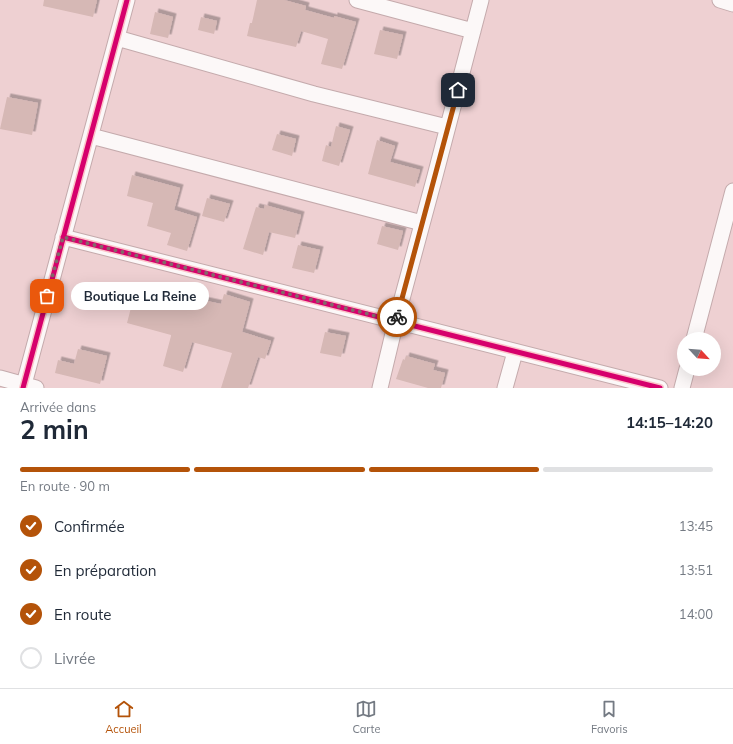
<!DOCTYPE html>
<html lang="fr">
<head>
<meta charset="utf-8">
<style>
	:root { --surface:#fff; --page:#f6f6f7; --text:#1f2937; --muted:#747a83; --line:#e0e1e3; --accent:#b45309 }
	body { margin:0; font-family:Mulish,sans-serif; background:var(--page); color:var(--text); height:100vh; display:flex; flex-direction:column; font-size:15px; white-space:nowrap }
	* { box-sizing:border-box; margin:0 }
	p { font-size:13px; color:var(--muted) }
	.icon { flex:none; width:22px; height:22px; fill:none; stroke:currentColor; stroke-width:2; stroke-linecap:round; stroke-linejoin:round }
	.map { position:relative; height:388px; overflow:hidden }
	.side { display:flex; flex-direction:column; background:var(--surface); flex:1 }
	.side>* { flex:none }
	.needle { width:26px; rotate:116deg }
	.buttons { position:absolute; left:677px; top:332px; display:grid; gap:8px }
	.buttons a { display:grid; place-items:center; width:44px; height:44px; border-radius:50%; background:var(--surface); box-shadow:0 4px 16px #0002; font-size:20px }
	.pin { position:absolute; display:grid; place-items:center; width:34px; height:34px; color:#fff; margin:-17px; border-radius:8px; box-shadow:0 2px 6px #0006 }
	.courier { position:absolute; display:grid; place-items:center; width:40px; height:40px; margin:-20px; border:3px solid #b45309; border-radius:50%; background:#fff; color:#222; box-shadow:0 1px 5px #0007 }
	.bubble { position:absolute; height:28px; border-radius:14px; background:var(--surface); box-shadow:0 4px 16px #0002; font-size:13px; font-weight:700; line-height:28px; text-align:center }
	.overview em { font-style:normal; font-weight:700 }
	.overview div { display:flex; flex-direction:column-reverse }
	.overview { display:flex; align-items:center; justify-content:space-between; height:68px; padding:0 20px }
	h1 { font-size:26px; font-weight:700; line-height:30px }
	.bar { display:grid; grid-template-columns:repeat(4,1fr); gap:6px 4px; align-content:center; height:48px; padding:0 20px }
	.bar i { height:5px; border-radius:3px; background:var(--line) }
	.bar .selected { background:var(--accent) }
	.bar p { grid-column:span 4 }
	ol { padding:0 20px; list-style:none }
	li { display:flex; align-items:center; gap:12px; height:44px }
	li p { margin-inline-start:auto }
	li .icon { padding:4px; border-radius:50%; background:var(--accent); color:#fff; stroke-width:4 }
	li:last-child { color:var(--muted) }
	li i { width:22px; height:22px; border:2px solid var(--line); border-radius:50% }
	.dock { display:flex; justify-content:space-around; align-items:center; height:56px; border-top:1px solid var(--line); background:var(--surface); font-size:11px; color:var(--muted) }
	.dock a { display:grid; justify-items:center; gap:2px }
	.dock .selected { color:var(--accent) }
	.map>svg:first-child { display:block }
	.building { fill:#d6b8b5; filter:url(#shadow) }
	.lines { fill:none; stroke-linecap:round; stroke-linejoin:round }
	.street-casing { stroke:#c4aaac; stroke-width:17 }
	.street { stroke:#fcf8f8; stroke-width:15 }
	.cycleway-casing { stroke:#fbc3c8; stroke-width:8 }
	.cycleway { stroke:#d6006c; stroke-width:5 }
	.done { stroke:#84686a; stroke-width:4; stroke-dasharray:0 7.2 }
	.route { stroke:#b45309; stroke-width:5 }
</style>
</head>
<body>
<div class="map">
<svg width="733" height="388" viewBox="0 0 733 388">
	<defs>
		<filter id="shadow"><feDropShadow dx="3.5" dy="-3.5" stdDeviation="0" flood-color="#0004"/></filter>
	</defs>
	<rect width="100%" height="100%" fill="#eed0d2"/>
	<path class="building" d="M 44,0 L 97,0 L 93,17 L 43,6 Z
		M 257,0 L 284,0 L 306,6 L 305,10 L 334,18 L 334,16 L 356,22 L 342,69 L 321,64 L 328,39 L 301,31 L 296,47 L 247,36 L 250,23 L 252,23 Z
		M 155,12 L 173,17 L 168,38 L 150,34 Z
		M 201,17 L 217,21 L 214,34 L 198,30 Z
		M 380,30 L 403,35 L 397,59 L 374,54 Z
		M 7,97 L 38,103 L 32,135 L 0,129 Z
		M 336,126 L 350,130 L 339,166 L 322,161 L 326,145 L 331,147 Z
		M 277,134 L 296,139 L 292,156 L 272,150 Z
		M 377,140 L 395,146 L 390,162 L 420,170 L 415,187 L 368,174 Z
		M 132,175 L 180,188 L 174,210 L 197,217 L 187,251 L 167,245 L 171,233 L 147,226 L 153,203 L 127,196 Z
		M 207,198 L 230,204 L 224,222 L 202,216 Z
		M 265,205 L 301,215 L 295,238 L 269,232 L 263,255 L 243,249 L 256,207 L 264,209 Z
		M 382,226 L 403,231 L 398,250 L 377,244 Z
		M 298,245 L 320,250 L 314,273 L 292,268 Z
		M 224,294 L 250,302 L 242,332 L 271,341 L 265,359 L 258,357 L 248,388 L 221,388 L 232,353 L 192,342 L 183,372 L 163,366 L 171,336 L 171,335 L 127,323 L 134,296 L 178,307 L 179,300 L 187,302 L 188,297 L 221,304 Z
		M 325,332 L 346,336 L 341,357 L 320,353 Z
		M 78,349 L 107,356 L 100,384 L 55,373 L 58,360 L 74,364 Z
		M 406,356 L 435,364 L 433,370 L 445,373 L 441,388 L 428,388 L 396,379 L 403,359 L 405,360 Z"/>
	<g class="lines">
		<g class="street-casing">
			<path id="street" d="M 357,0 L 473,31
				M 720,0 L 733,4
				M 117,38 L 314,94 L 447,127
				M 91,136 L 422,223
				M 63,237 L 660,388
				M 694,339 L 733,191
				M 0,378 L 36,388
				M 23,388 L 127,0
				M 380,388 L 396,321 L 435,176 L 481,0
				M 505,388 L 515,352
				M 682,388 L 687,369"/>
		</g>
		<use href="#street" class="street"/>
		<g class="cycleway-casing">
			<path id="cycleway" d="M 63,237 L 660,388
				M 23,388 L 127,0"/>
		</g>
		<use href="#cycleway" class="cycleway"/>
	</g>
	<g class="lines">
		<path class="done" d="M 47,296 L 63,237 L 396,321 L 397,317"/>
		<path class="route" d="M 397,317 L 458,90"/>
	</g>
</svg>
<div class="buttons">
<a><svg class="needle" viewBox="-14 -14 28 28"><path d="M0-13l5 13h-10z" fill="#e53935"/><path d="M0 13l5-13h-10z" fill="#747a83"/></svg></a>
</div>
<div class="pin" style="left:47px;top:296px;background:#ea580c"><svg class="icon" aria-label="bag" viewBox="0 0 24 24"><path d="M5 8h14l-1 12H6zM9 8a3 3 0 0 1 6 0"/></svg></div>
<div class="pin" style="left:458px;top:90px;background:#1f2937"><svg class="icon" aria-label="home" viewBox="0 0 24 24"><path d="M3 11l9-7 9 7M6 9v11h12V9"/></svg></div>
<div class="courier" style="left:397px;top:317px"><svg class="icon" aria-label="bike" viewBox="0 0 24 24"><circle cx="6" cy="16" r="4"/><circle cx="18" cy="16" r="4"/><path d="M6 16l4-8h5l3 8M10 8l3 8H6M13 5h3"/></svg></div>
<div class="bubble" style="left:71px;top:282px;width:138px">Boutique La Reine</div>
</div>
<section class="side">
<div class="overview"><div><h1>2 min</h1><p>Arrivée dans</p></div><em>14:15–14:20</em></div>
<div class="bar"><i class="selected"></i><i class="selected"></i><i class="selected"></i><i></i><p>En route · 90 m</p></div>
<ol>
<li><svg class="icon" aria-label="check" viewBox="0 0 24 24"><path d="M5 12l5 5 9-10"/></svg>Confirmée<p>13:45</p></li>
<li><svg class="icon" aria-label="check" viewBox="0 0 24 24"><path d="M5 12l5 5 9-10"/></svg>En préparation<p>13:51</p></li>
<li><svg class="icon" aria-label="check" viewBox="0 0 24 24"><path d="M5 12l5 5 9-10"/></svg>En route<p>14:00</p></li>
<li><i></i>Livrée</li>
</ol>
</section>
<nav class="dock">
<a class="selected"><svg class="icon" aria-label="home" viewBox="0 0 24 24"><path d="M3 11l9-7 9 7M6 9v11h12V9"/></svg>Accueil</a>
<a><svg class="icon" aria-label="map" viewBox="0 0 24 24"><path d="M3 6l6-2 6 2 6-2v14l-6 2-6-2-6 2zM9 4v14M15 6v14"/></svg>Carte</a>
<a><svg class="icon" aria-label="saved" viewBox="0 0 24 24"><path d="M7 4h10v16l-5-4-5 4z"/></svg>Favoris</a>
</nav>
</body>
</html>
